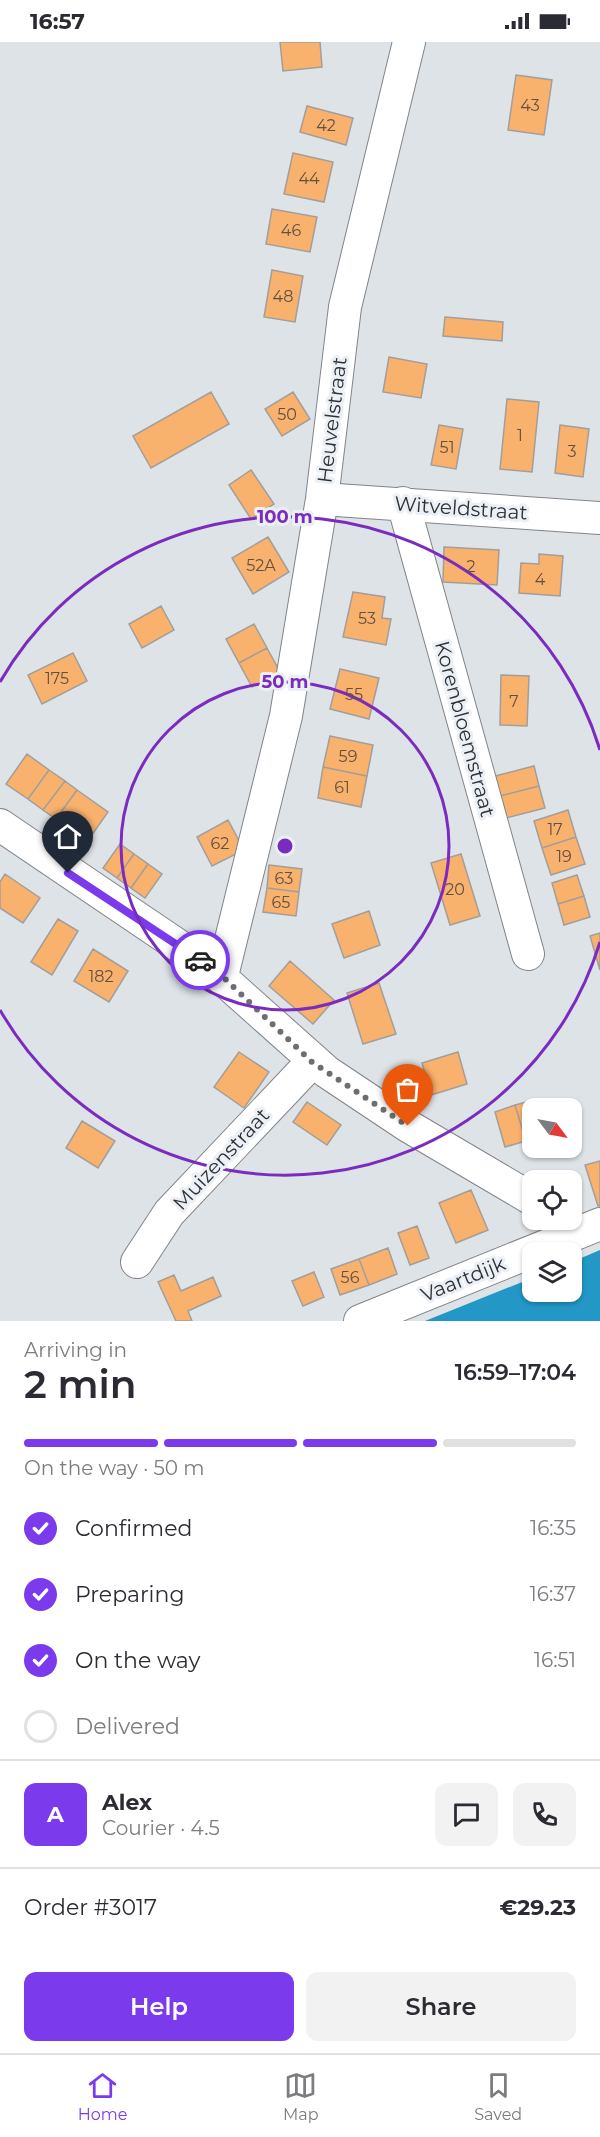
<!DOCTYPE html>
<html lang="en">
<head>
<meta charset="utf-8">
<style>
	:root { --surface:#fff; --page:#f2f2f3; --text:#2b2b33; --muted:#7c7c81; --line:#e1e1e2; --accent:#7c3aed }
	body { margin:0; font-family:Montserrat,sans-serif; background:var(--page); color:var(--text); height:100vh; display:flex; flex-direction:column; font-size:22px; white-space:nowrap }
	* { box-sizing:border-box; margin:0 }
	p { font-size:20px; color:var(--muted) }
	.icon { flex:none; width:33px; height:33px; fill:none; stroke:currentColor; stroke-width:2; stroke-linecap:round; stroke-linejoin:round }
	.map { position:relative; height:1279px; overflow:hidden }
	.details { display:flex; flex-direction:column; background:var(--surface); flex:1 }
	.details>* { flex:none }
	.needle { width:39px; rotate:122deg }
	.controls { position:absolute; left:522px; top:1056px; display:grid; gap:12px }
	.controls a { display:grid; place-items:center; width:60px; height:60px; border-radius:12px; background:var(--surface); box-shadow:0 2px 4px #0004; font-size:30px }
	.pin { position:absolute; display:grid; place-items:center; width:51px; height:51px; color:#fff; margin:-62px -26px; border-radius:50% 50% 50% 0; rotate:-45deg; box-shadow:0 0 6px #0007 }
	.pin .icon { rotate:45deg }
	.courier { position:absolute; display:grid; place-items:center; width:60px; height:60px; margin:-30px; border:4px solid #7c3aed; border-radius:50%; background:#fff; color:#222; box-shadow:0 2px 8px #0007 }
	.headline em { font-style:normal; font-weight:600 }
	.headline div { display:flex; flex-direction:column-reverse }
	.headline { display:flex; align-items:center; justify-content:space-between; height:102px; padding:0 24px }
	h1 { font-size:39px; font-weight:600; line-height:45px }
	.bar { display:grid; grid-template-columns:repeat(4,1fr); gap:9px 6px; align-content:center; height:72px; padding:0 24px }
	.bar i { height:8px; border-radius:4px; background:var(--line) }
	.bar .on { background:var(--accent) }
	.bar p { grid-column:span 4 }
	.line { display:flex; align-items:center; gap:15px; padding:0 24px; border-top:2px solid var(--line) }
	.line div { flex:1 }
	.round { display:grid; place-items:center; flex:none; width:63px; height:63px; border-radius:12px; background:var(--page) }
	ol { padding:0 24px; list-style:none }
	li { display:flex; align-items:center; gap:18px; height:66px }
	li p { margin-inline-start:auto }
	li .icon { padding:6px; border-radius:50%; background:var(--accent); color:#fff; stroke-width:4 }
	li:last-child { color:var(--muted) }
	li i { width:33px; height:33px; border:3px solid var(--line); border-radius:50% }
	.cta { display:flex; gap:12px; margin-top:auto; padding:12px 24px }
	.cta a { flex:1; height:69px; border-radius:12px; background:var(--accent); color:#fff; font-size:24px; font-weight:600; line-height:69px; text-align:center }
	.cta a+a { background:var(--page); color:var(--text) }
	.status { display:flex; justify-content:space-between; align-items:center; height:42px; padding:0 30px; background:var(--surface); direction:ltr }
	.status svg { height:16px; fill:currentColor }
	.dock { display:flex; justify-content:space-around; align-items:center; height:84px; border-top:2px solid var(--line); background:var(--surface); font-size:16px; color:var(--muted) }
	.dock a { display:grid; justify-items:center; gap:3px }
	.dock .on { color:var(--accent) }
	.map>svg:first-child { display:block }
	.water { fill:#2398c6 }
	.building { fill:#f9b16e; stroke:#a39e99; stroke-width:1.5 }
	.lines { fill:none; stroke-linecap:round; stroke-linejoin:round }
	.minor-casing { stroke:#808489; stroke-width:34 }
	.minor { stroke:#fff; stroke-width:32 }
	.done { stroke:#6c6f72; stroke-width:6; stroke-dasharray:0 10.8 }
	.route { stroke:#7c3aed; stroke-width:8 }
	.ring { fill:none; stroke:#7b2cbf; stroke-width:3 }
	.labels { text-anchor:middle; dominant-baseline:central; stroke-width:6; stroke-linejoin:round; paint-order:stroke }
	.number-label { font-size:16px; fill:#625041 }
	.street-label { font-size:20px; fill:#2f3032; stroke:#ebf0f6 }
	.centre { fill:#7b2cbf; stroke:#ebf0f6; stroke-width:3 }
	.ring-label { font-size:18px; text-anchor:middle; font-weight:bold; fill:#7b2cbf; stroke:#ebf0f6; stroke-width:6; stroke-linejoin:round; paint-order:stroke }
</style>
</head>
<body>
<div class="status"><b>16:57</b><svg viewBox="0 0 49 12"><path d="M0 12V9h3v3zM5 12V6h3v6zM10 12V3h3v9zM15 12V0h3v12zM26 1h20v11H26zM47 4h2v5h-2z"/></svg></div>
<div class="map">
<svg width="600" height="1279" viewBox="0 0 600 1279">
	<rect width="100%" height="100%" fill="#dee3e8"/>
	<path class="water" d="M 600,1208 L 600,1279 L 425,1279 L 532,1236 L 532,1250 L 572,1250 L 572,1220 Z"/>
	<path class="building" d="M 280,0 L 320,0 L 322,25 L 283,29 Z
		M 516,33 L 552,38 L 544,93 L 508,88 Z
		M 307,64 L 353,76 L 346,103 L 300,90 Z
		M 293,111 L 333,120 L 324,160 L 284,152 Z
		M 272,167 L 317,175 L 310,210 L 266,202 Z
		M 272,228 L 303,234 L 295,280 L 264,275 Z
		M 445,275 L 503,280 L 502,299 L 443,294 Z
		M 389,315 L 427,322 L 421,356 L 383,350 Z
		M 211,350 L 229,382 L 151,426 L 133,394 Z
		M 293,350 L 310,377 L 282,394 L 265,367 Z
		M 507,357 L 539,360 L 532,430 L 500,427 Z
		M 439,383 L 463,387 L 456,427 L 431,423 Z
		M 560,383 L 589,387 L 583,435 L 555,431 Z
		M 251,428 L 274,462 L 251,477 L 229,443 Z
		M 268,495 L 289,530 L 253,552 L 232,516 Z
		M 444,505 L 499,508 L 497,543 L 443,540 Z
		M 539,512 L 563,514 L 560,554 L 519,551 L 521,521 L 539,522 Z
		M 353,550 L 385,555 L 382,576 L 391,577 L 386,603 L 343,595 Z
		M 161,564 L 174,588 L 142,606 L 129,582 Z
		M 254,582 L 267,606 L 239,621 L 226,597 Z
		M 267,606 L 280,630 L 252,645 L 239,621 Z
		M 73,611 L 87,639 L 42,662 L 28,633 Z
		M 340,627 L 379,636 L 369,677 L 330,667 Z
		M 501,633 L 529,634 L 527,684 L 500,683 Z
		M 330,694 L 373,703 L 367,734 L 323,725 Z
		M 27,712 L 49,728 L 28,757 L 6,742 Z
		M 534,724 L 539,744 L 500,754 L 495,734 Z
		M 323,725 L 367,734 L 361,765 L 318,756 Z
		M 49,728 L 65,739 L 43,768 L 28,757 Z
		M 65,739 L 77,748 L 56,777 L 43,768 Z
		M 539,744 L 545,766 L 506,776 L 500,754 Z
		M 77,748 L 108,770 L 87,800 L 56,777 Z
		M 568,768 L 576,795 L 542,806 L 534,779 Z
		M 228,778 L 244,808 L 212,824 L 197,795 Z
		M 576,795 L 585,822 L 551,833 L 542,806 Z
		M 120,802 L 134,812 L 117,836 L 103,826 Z
		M 134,812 L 148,822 L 131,846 L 117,836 Z
		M 461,812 L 480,874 L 450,883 L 431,821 Z
		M 148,822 L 162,832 L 145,856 L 131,846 Z
		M 269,823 L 302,827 L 299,850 L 267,846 Z
		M 5,832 L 40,856 L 23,881 L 0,866 L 0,840 Z
		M 577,833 L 584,854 L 558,862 L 552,841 Z
		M 267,846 L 299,850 L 296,874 L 263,870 Z
		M 584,854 L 590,875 L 564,883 L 558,862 Z
		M 369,869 L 380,903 L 344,916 L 332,882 Z
		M 58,877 L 78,889 L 52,933 L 31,920 Z
		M 600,891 L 600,928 L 590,894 Z
		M 93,907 L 128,929 L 109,960 L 74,939 Z
		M 290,919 L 334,958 L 313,982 L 269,944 Z
		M 379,941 L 396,992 L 363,1002 L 347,951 Z
		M 239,1010 L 269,1030 L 244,1066 L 214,1045 Z
		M 458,1010 L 467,1042 L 431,1053 L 422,1021 Z
		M 538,1057 L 541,1066 L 532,1066 L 532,1097 L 526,1099 L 515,1063 Z
		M 307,1060 L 341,1083 L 327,1103 L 293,1080 Z
		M 515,1063 L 526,1099 L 505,1105 L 495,1070 Z
		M 82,1079 L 115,1099 L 98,1126 L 66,1106 Z
		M 600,1119 L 600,1164 L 598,1164 L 585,1123 Z
		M 471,1148 L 488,1188 L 456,1201 L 439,1161 Z
		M 417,1184 L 429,1216 L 410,1223 L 398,1191 Z
		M 388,1206 L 397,1232 L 369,1243 L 359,1217 Z
		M 359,1217 L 369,1243 L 340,1253 L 331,1227 Z
		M 314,1230 L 324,1255 L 303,1264 L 292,1239 Z
		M 174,1233 L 181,1249 L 213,1235 L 221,1254 L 188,1269 L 192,1279 L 176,1279 L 158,1240 Z"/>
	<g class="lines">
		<g class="minor-casing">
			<path id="minor" d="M 322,457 L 600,476
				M 403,461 L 528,912
				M 0,783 L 207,923 L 327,1030 L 408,1084 L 532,1157
				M 222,934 L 286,674 L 322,457 L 345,265 L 409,0
				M 137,1220 L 169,1171 L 312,1020
				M 360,1279 L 600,1182"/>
		</g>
		<use href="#minor" class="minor"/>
	</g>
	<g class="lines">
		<path class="done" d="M 200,918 L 222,934 L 312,1020 L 408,1084"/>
		<path class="route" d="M 68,831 L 200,918"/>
	</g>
	<g class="ring">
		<circle cx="285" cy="804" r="164"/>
		<path d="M600 900A329 329 0 0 1 0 968M0 640A329 329 0 0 1 600 708"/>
	</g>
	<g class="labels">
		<g class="number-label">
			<text x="530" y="63">43</text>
			<text x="326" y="83">42</text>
			<text x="309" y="136">44</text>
			<text x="291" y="188">46</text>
			<text x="283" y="254">48</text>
			<text x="287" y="372">50</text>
			<text x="520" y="393">1</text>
			<text x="447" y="405">51</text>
			<text x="572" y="409">3</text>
			<text x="261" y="523">52A</text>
			<text x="471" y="524">2</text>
			<text x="540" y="537">4</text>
			<text x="367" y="576">53</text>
			<text x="57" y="636">175</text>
			<text x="354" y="652">55</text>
			<text x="514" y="659">7</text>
			<text x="348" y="714">59</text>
			<text x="342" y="745">61</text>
			<text x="555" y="787">17</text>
			<text x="220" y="801">62</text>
			<text x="564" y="814">19</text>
			<text x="284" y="836">63</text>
			<text x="455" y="847">20</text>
			<text x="281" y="860">65</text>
			<text x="101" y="934">182</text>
			<text x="350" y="1235">56</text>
		</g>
		<g class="street-label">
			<text transform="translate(332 378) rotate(-83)">Heuvelstraat</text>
			<text transform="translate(461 466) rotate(4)">Witveldstraat</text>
			<text transform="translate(465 687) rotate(75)">Korenbloemstraat</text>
			<text transform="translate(221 1117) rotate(-47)">Muizenstraat</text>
			<text transform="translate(463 1237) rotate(-22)">Vaartdijk</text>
		</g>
	</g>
	<circle cx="285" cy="804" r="9" class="centre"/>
	<g class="ring-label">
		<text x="285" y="481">100 m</text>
		<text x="285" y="646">50 m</text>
	</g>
</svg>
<div class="controls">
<a><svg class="needle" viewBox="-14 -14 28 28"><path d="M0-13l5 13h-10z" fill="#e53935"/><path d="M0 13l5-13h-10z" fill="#7c7c81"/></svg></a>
<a><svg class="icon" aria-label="locate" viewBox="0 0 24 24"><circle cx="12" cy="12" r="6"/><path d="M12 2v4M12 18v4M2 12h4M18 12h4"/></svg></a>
<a><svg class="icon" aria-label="layers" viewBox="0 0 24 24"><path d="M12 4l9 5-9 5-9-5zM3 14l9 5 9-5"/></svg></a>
</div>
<div class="pin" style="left:408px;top:1084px;background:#ea580c"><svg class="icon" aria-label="bag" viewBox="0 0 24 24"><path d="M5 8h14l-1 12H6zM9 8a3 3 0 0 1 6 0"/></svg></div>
<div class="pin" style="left:68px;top:831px;background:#1f2937"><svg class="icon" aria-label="home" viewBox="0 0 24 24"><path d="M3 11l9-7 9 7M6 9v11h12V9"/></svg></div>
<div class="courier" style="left:200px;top:918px"><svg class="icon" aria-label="car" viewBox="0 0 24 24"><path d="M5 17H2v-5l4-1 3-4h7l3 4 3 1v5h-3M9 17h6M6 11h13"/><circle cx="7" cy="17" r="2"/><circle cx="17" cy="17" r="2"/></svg></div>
</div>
<section class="details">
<div class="headline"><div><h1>2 min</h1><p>Arriving in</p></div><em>16:59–17:04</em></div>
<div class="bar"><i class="on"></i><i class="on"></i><i class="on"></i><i></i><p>On the way · 50 m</p></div>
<ol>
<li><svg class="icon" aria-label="check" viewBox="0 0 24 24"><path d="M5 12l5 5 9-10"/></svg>Confirmed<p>16:35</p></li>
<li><svg class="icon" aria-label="check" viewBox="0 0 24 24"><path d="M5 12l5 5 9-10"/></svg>Preparing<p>16:37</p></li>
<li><svg class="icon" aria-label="check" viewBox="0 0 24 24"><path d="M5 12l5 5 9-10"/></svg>On the way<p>16:51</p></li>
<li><i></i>Delivered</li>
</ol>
<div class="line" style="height:108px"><b class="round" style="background:var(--accent);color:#fff">A</b><div><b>Alex</b><p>Courier · 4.5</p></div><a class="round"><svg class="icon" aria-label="chat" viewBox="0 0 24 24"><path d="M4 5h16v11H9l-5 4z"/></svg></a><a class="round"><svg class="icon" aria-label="phone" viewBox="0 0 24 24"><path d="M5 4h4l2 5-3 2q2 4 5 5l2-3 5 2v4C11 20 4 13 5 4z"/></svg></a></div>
<div class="line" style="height:78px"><div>Order #3017</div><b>€29.23</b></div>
<div class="cta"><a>Help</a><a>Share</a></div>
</section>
<nav class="dock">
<a class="on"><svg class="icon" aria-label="home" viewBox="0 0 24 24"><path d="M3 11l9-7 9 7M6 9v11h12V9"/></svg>Home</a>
<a><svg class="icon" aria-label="map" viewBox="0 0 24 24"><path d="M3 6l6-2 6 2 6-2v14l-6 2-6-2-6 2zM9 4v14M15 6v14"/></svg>Map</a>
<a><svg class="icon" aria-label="saved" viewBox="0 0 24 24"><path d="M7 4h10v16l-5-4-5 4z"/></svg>Saved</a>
</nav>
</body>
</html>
